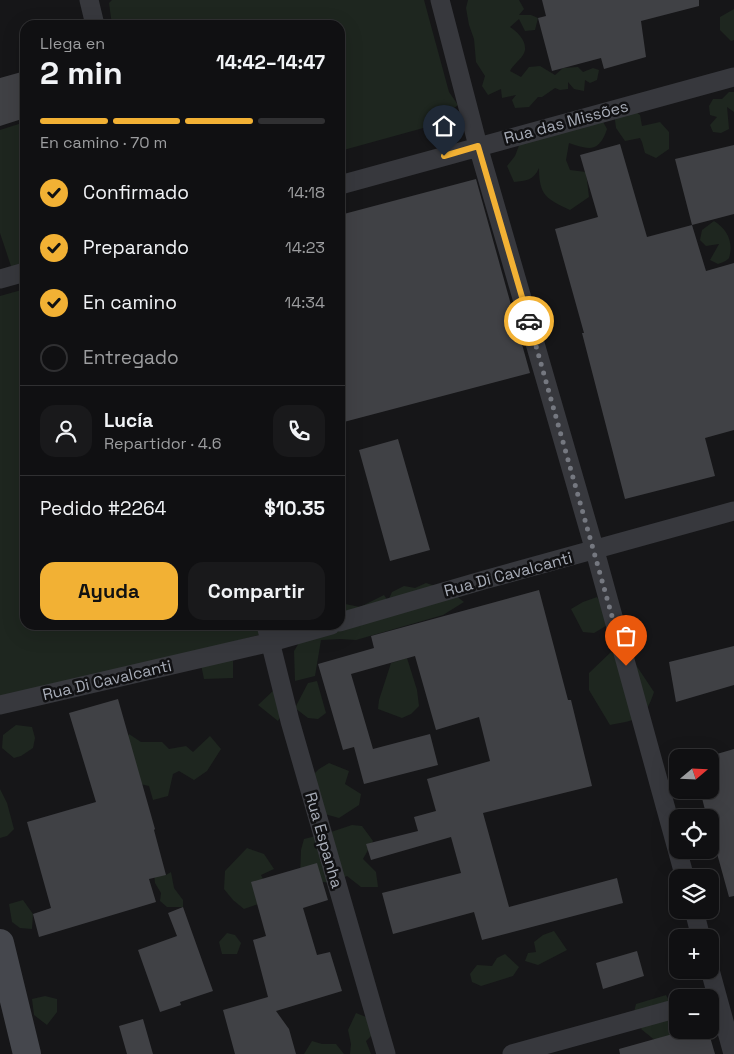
<!DOCTYPE html>
<html lang="es">
<head>
<meta charset="utf-8">
<style>
	:root { --surface:#101012; --page:#19191b; --text:#f1f3f6; --muted:#9c9d9f; --line:#303032; --accent:#f2b134 }
	body { margin:0; font-family:"Space Grotesk",sans-serif; background:var(--page); color:var(--text); height:100vh; display:flex; flex-direction:column; font-size:19px; white-space:nowrap }
	* { box-sizing:border-box; margin:0 }
	p { font-size:16px; color:var(--muted) }
	.icon { flex:none; width:28px; height:28px; fill:none; stroke:currentColor; stroke-width:2; stroke-linecap:round; stroke-linejoin:round }
	.map { position:relative; flex:1; overflow:hidden }
	.sheet { position:absolute; left:20px; top:20px; width:325px; height:610px; display:flex; flex-direction:column; background:var(--surface); border-radius:15px; box-shadow:0 5px 20px #0002,0 0 0 1px var(--line) }
	.sheet>* { flex:none }
	.needle { width:32px; rotate:71deg }
	.fabs { position:absolute; left:669px; top:749px; display:grid; gap:10px }
	.fabs a { display:grid; place-items:center; width:50px; height:50px; border-radius:10px; background:var(--surface); box-shadow:0 5px 20px #0002,0 0 0 1px var(--line); font-size:25px }
	.pin { position:absolute; display:grid; place-items:center; width:42px; height:42px; color:#fff; margin:-51px -21px; border-radius:50% 50% 50% 0; rotate:-45deg; box-shadow:0 0 5px #0007 }
	.pin .icon { rotate:45deg }
	.courier { position:absolute; display:grid; place-items:center; width:50px; height:50px; margin:-25px; border:4px solid #f2b134; border-radius:50%; background:#fff; color:#222; box-shadow:0 1px 6px #0007 }
	.head em { font-style:normal; font-weight:700 }
	.head div { display:flex; flex-direction:column-reverse }
	.head { display:flex; align-items:center; justify-content:space-between; height:85px; padding:0 20px }
	h1 { font-size:32px; font-weight:700; line-height:38px }
	.bar { display:grid; grid-template-columns:repeat(4,1fr); gap:8px 5px; align-content:center; height:60px; padding:0 20px }
	.bar i { height:6px; border-radius:4px; background:var(--line) }
	.bar .selected { background:var(--accent) }
	.bar p { grid-column:span 4 }
	.line { display:flex; align-items:center; gap:12px; padding:0 20px; border-top:1px solid var(--line) }
	.line div { flex:1 }
	.round { display:grid; place-items:center; flex:none; width:52px; height:52px; border-radius:15px; background:var(--page) }
	ol { padding:0 20px; list-style:none }
	li { display:flex; align-items:center; gap:15px; height:55px }
	li p { margin-inline-start:auto }
	li .icon { padding:5px; border-radius:50%; background:var(--accent); color:#111; stroke-width:4 }
	li:last-child { color:var(--muted) }
	li i { width:28px; height:28px; border:2px solid var(--line); border-radius:50% }
	.primary-button { display:flex; gap:10px; margin-top:auto; padding:10px 20px }
	.primary-button a { flex:1; height:58px; border-radius:15px; background:var(--accent); color:#111; font-size:20px; font-weight:700; line-height:58px; text-align:center }
	.primary-button a+a { background:var(--page); color:var(--text) }
	.map>svg:first-child { display:block }
	.green { fill:#1e261f }
	.building { fill:#404145 }
	.lines { fill:none; stroke-linecap:round; stroke-linejoin:round }
	.street { stroke:#37383d; stroke-width:19 }
	.secondary { stroke:#45474d; stroke-width:28 }
	.done { stroke:#757880; stroke-width:5; stroke-dasharray:0 9 }
	.route { stroke:#f2b134; stroke-width:6 }
	.labels { text-anchor:middle; dominant-baseline:central; stroke-width:5; stroke-linejoin:round; paint-order:stroke }
	.street-label { font-size:16px; fill:#a8adb8; stroke:#111113 }
</style>
</head>
<body>
<div class="map">
<svg width="734" height="1054" viewBox="0 0 734 1054">
	<rect width="100%" height="100%" fill="#161618"/>
	<path class="green" d="M 112,0 L 424,0 L 449,92 L 458,105 L 453,109 L 456,119 L 340,151 L 340,25 L 112,25 L 109,3 Z
		M 468,0 L 519,0 L 524,9 L 519,15 L 531,15 L 538,18 L 535,30 L 525,31 L 519,19 L 510,27 C 518,32 530,44 523,55 C 519,61 513,65 510,71 L 521,77 L 529,67 L 540,66 L 555,75 L 563,68 L 578,67 L 583,72 L 593,68 L 599,70 L 597,80 L 590,83 L 585,80 L 584,91 L 574,89 L 568,82 L 568,89 L 560,90 L 555,88 L 542,97 L 538,97 L 529,107 L 515,108 L 512,100 L 516,95 L 502,98 L 501,89 L 488,95 L 482,86 L 485,76 L 476,62 L 474,39 L 469,25 L 466,8 Z
		M 734,9 L 734,40 L 731,41 L 720,30 L 720,17 Z
		M 729,92 L 734,92 L 734,112 L 727,107 L 729,129 L 721,133 L 713,132 L 710,125 L 717,117 L 710,115 L 709,106 L 713,99 L 722,99 Z
		M 630,107 L 640,115 L 642,126 L 660,122 L 669,132 L 669,149 L 656,158 L 645,153 L 642,142 L 640,138 L 625,141 L 616,128 L 614,112 Z
		M 601,118 L 607,129 C 599,153 589,150 569,143 L 566,160 L 570,170 L 586,172 L 589,197 L 570,210 C 547,199 539,196 539,168 C 534,180 526,181 514,182 L 507,166 L 515,156 L 520,143 Z
		M 25,122 L 25,266 L 12,269 L 0,233 L 0,130 Z
		M 714,221 C 727,229 734,242 729,258 C 727,261 721,263 718,264 L 710,260 L 719,244 L 706,246 L 700,240 L 702,230 Z
		M 25,289 L 25,625 L 263,625 L 266,633 L 213,647 L 233,661 L 233,678 L 204,679 L 199,655 L 0,701 L 0,296 Z
		M 426,583 L 450,591 L 464,602 L 443,615 L 356,640 L 340,639 L 321,640 L 315,676 L 295,681 L 294,651 L 305,633 L 340,625 L 340,603 L 360,607 L 384,595 L 388,601 L 392,592 L 404,586 L 415,588 Z
		M 597,597 L 611,623 L 594,633 L 583,632 L 571,609 L 583,602 Z
		M 611,652 L 634,662 L 654,692 C 645,720 636,720 610,725 L 589,690 L 589,673 Z
		M 407,658 L 417,690 L 419,706 L 411,714 L 402,718 L 378,709 L 379,700 L 391,663 Z
		M 317,681 L 326,713 L 318,719 L 308,718 L 295,708 L 308,683 Z
		M 274,690 L 286,707 L 278,721 L 258,705 Z
		M 16,725 L 32,727 L 35,738 L 33,748 L 21,756 L 14,758 L 2,748 L 3,735 Z
		M 129,734 L 141,742 L 162,742 L 169,749 L 186,746 L 193,752 L 210,736 L 221,749 L 207,771 L 194,780 L 179,771 L 173,774 L 168,796 L 153,800 L 149,786 L 131,782 L 125,743 Z
		M 329,763 L 349,771 L 345,784 L 361,794 L 359,805 L 339,818 L 314,811 L 306,782 L 319,769 Z
		M 0,789 L 7,803 L 14,829 L 7,836 L 0,838 Z
		M 352,825 L 362,826 L 373,841 L 363,859 L 376,872 L 378,887 L 361,887 L 347,876 L 331,883 L 300,879 L 301,850 L 304,839 L 328,833 Z
		M 247,848 L 264,854 L 274,869 L 261,875 L 266,885 L 261,903 L 244,909 L 233,900 L 224,889 L 225,871 Z
		M 154,872 L 166,875 L 171,872 L 174,888 L 183,900 L 183,907 L 167,907 L 160,901 L 161,893 L 155,883 Z
		M 23,900 L 33,914 L 32,929 L 20,928 L 12,922 L 9,904 Z
		M 554,931 L 567,950 L 538,965 L 525,961 L 528,953 L 536,952 L 534,942 L 543,935 Z
		M 227,933 L 235,935 L 241,943 L 237,954 L 222,954 L 219,942 Z
		M 505,954 L 519,967 L 513,976 L 481,986 L 472,982 L 470,974 L 477,965 L 492,966 L 497,958 Z
		M 666,995 L 671,1004 L 677,1007 L 678,1030 L 691,1030 L 656,1041 L 641,1029 L 647,1016 L 634,1012 L 636,1004 Z
		M 45,996 L 57,999 L 57,1012 L 47,1025 L 34,1015 L 32,999 Z
		M 356,1013 L 371,1019 L 374,1033 L 366,1041 L 371,1054 L 350,1054 L 351,1044 L 348,1030 Z
		M 312,1041 L 322,1044 L 336,1044 L 344,1054 L 304,1054 Z"/>
	<path class="building" d="M 542,0 L 699,0 L 699,6 L 641,21 L 646,57 L 604,69 L 601,58 L 552,71 L 538,18 L 546,16 Z
		M 25,71 L 25,118 L 0,126 L 0,78 Z
		M 620,144 L 647,237 L 692,225 L 706,271 L 734,263 L 734,430 L 705,438 L 715,476 L 625,499 L 582,333 L 584,333 L 555,229 L 598,217 L 580,155 Z
		M 734,145 L 734,214 L 692,225 L 675,159 Z
		M 476,179 L 530,373 L 340,423 L 340,215 Z
		M 398,439 L 430,550 L 390,561 L 359,450 Z
		M 539,590 L 568,700 L 571,700 L 592,786 L 483,813 L 509,907 L 617,878 L 623,903 L 482,940 L 474,912 L 393,934 L 382,893 L 461,873 L 451,837 L 371,860 L 366,844 L 418,831 L 414,817 L 436,811 L 427,779 L 490,761 L 479,717 L 436,730 L 415,656 L 351,674 L 373,749 L 430,734 L 438,765 L 364,784 L 354,747 L 343,750 L 318,664 L 374,648 L 371,636 Z
		M 734,646 L 734,685 L 676,702 L 669,662 Z
		M 118,699 L 155,829 L 154,830 L 166,875 L 149,879 L 156,902 L 39,937 L 33,914 L 51,908 L 27,822 L 96,802 L 69,713 Z
		M 734,749 L 734,896 L 729,897 L 710,828 L 710,818 L 707,818 L 700,790 L 710,790 L 710,756 Z
		M 317,863 L 328,900 L 303,908 L 317,955 L 330,952 L 342,991 L 276,1011 L 289,1029 L 296,1054 L 235,1054 L 223,1010 L 268,997 L 253,940 L 266,936 L 251,882 Z
		M 183,907 L 213,991 L 180,1002 L 181,1005 L 160,1012 L 138,950 L 177,936 L 168,913 Z
		M 637,951 L 644,976 L 603,989 L 596,963 Z
		M 143,1019 L 153,1054 L 127,1054 L 119,1026 Z
		M 687,1030 L 708,1030 L 715,1054 L 620,1054 L 619,1049 Z"/>
	<g class="lines">
		<path class="street" d="M 89,0 L 95,25
			M 440,0 L 478,146 L 595,551 L 685,878
			M 340,185 L 734,77
			M 0,279 L 25,272
			M 340,622 L 484,580 L 734,511
			M 266,625 L 290,721 L 386,1054
			M 0,705 L 271,642 L 331,625
			M 694,910 L 701,938
			M 710,970 L 733,1054
			M 512,1054 L 678,1008"/>
		<path class="secondary" d="M 0,943 L 27,1054"/>
	</g>
	<g class="lines">
		<path class="done" d="M 529,321 L 626,666"/>
		<path class="route" d="M 444,156 L 478,146 L 529,321"/>
	</g>
	<g class="labels">
		<g class="street-label">
			<text transform="translate(566 122) rotate(-15)">Rua das Missões</text>
			<text transform="translate(508 574) rotate(-15)">Rua Di Cavalcanti</text>
			<text transform="translate(107 680) rotate(-13)">Rua Di Cavalcanti</text>
			<text transform="translate(324 840) rotate(74)">Rua Espanha</text>
		</g>
	</g>
</svg>
<div class="fabs">
<a><svg class="needle" viewBox="-14 -14 28 28"><path d="M0-13l5 13h-10z" fill="#e53935"/><path d="M0 13l5-13h-10z" fill="#9c9d9f"/></svg></a>
<a><svg class="icon" aria-label="locate" viewBox="0 0 24 24"><circle cx="12" cy="12" r="6"/><path d="M12 2v4M12 18v4M2 12h4M18 12h4"/></svg></a>
<a><svg class="icon" aria-label="layers" viewBox="0 0 24 24"><path d="M12 4l9 5-9 5-9-5zM3 14l9 5 9-5"/></svg></a>
<a>+</a>
<a>−</a>
</div>
<div class="pin" style="left:626px;top:666px;background:#ea580c"><svg class="icon" aria-label="bag" viewBox="0 0 24 24"><path d="M5 8h14l-1 12H6zM9 8a3 3 0 0 1 6 0"/></svg></div>
<div class="pin" style="left:444px;top:156px;background:#1f2937"><svg class="icon" aria-label="home" viewBox="0 0 24 24"><path d="M3 11l9-7 9 7M6 9v11h12V9"/></svg></div>
<div class="courier" style="left:529px;top:321px"><svg class="icon" aria-label="car" viewBox="0 0 24 24"><path d="M5 17H2v-5l4-1 3-4h7l3 4 3 1v5h-3M9 17h6M6 11h13"/><circle cx="7" cy="17" r="2"/><circle cx="17" cy="17" r="2"/></svg></div>
<section class="sheet">
<div class="head"><div><h1>2 min</h1><p>Llega en</p></div><em>14:42–14:47</em></div>
<div class="bar"><i class="selected"></i><i class="selected"></i><i class="selected"></i><i></i><p>En camino · 70 m</p></div>
<ol>
<li><svg class="icon" aria-label="check" viewBox="0 0 24 24"><path d="M5 12l5 5 9-10"/></svg>Confirmado<p>14:18</p></li>
<li><svg class="icon" aria-label="check" viewBox="0 0 24 24"><path d="M5 12l5 5 9-10"/></svg>Preparando<p>14:23</p></li>
<li><svg class="icon" aria-label="check" viewBox="0 0 24 24"><path d="M5 12l5 5 9-10"/></svg>En camino<p>14:34</p></li>
<li><i></i>Entregado</li>
</ol>
<div class="line" style="height:90px"><a class="round"><svg class="icon" aria-label="person" viewBox="0 0 24 24"><circle cx="12" cy="8" r="4"/><path d="M4 21q1-7 8-7t8 7"/></svg></a><div><b>Lucía</b><p>Repartidor · 4.6</p></div><a class="round"><svg class="icon" aria-label="phone" viewBox="0 0 24 24"><path d="M5 4h4l2 5-3 2q2 4 5 5l2-3 5 2v4C11 20 4 13 5 4z"/></svg></a></div>
<div class="line" style="height:65px"><div>Pedido #2264</div><b>$10.35</b></div>
<div class="primary-button"><a>Ayuda</a><a>Compartir</a></div>
</section>
</div>
</body>
</html>
